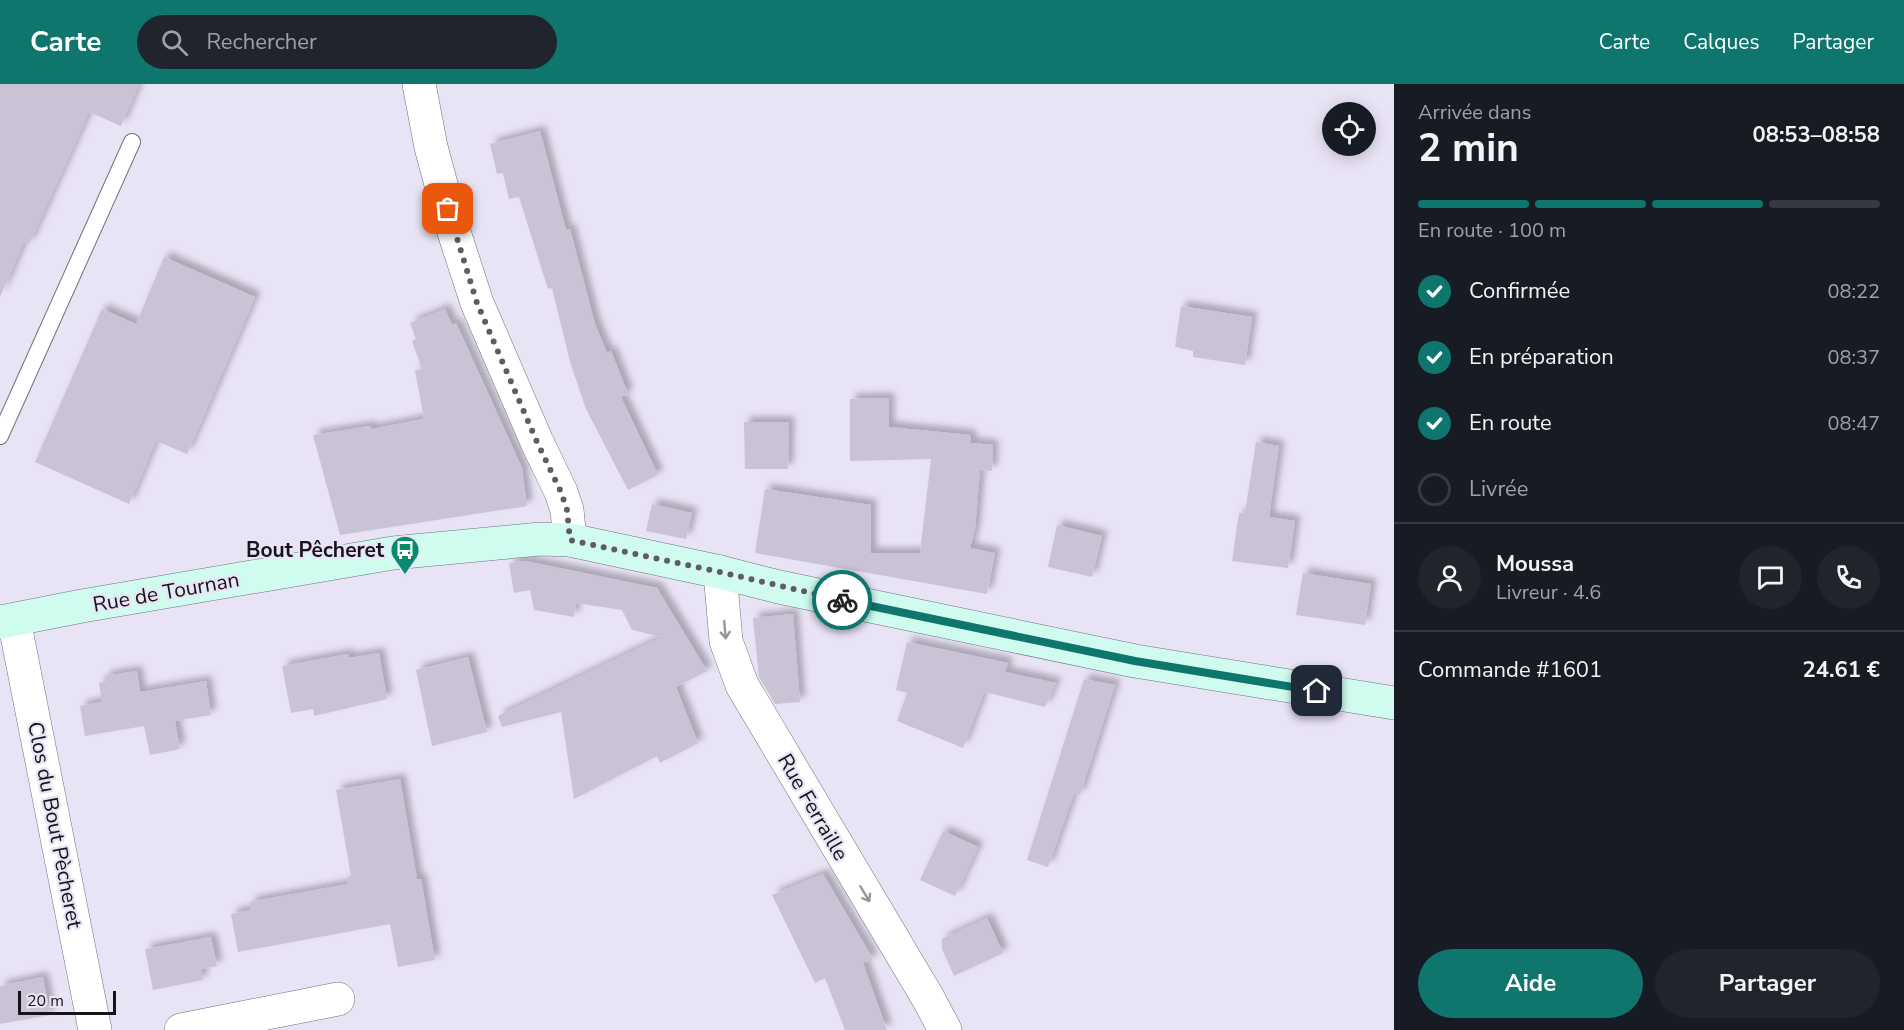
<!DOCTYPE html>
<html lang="fr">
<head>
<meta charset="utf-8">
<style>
	:root { --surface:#171b24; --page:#20242c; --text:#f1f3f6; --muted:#9ea1a6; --line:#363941; --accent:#0f766e }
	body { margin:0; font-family:"Nunito Sans",sans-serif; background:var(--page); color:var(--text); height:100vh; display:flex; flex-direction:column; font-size:22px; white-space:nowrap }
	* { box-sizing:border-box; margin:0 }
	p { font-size:20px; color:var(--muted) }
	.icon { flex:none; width:33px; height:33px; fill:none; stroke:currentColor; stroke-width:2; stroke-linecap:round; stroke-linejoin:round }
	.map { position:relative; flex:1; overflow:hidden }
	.side { display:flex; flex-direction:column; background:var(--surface); width:510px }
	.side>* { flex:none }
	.controls { position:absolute; left:1322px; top:18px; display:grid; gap:12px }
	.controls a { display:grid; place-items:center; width:54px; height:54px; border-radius:50%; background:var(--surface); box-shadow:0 3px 15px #0003; font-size:30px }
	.scale { position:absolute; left:18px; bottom:15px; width:98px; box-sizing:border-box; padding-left:6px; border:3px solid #16141a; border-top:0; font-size:16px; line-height:21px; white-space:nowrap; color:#16141a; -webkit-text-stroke:4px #e9e3f6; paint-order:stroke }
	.pin { position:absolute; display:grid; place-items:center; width:51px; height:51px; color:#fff; margin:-26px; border-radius:12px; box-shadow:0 3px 9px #0006 }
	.courier { position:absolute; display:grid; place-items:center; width:60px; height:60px; margin:-30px; border:4px solid #0f766e; border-radius:50%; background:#fff; color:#222; box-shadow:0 2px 8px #0007 }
	.overview em { font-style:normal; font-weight:700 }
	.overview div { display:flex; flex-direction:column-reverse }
	.overview { display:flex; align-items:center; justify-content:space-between; height:102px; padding:0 24px }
	h1 { font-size:39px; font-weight:700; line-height:45px }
	.bar { display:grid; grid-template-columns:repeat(4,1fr); gap:9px 6px; align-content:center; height:72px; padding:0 24px }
	.bar i { height:8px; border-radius:4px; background:var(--line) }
	.bar .selected { background:var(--accent) }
	.bar p { grid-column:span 4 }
	.line { display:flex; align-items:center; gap:15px; padding:0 24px; border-top:2px solid var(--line) }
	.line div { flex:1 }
	.round { display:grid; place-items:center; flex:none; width:63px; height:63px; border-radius:32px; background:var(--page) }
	ol { padding:0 24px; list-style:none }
	li { display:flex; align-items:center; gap:18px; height:66px }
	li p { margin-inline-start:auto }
	li .icon { padding:6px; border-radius:50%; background:var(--accent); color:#fff; stroke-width:4 }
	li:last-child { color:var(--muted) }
	li i { width:33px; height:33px; border:3px solid var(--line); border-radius:50% }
	.cta { display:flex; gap:12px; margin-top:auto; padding:12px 24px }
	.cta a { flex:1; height:69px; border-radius:36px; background:var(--accent); color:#fff; font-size:24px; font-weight:700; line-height:69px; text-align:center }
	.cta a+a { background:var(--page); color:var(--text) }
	header { display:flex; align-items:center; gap:36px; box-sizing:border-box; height:84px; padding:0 30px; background:var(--accent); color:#fff }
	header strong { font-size:28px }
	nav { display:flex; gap:33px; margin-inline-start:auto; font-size:21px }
	.search { width:420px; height:54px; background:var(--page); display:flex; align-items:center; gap:15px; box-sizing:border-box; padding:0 21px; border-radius:33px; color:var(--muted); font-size:22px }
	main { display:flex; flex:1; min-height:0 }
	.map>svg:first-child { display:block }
	.building { fill:#c9c3d5; filter:url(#shadow) }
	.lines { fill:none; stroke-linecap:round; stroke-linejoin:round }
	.lane-casing { stroke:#736e7e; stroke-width:18 }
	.street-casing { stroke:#736e7e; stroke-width:34 }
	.secondary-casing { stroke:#736e7e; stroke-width:34 }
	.lane { stroke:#fff; stroke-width:16 }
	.street { stroke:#fff; stroke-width:33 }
	.secondary { stroke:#d0fcf0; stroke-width:33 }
	.oneway { stroke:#969598 }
	.done { stroke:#605c67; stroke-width:6; stroke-dasharray:0 10.8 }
	.route { stroke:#0f766e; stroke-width:8 }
	.labels { text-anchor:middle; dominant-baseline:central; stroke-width:4.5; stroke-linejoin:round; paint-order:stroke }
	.poi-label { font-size:21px; font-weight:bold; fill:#16141a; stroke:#e9e3f6; text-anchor:end }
	.street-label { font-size:21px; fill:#16141a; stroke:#e9e3f6 }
</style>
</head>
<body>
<header>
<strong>Carte</strong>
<div class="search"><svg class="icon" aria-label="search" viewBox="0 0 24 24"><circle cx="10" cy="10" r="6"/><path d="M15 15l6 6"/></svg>Rechercher</div>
<nav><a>Carte</a><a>Calques</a><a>Partager</a></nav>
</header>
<main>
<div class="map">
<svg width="1394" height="946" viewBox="0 0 1394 946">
	<defs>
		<filter id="shadow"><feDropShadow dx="5.5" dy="-5.5" stdDeviation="3" flood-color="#0004"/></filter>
	</defs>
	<rect width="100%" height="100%" fill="#e9e3f6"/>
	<path class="building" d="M 0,0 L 139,0 L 121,42 L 89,28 L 29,160 L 24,158 L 0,213 Z
		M 540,47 L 566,146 L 570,145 L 595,240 L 607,269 L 611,267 L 628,310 L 621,313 L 658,391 L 628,406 L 586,325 L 570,278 L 552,204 L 548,205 L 519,113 L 509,115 L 503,89 L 497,90 L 490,60 Z
		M 164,173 L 255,213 L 187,370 L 156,357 L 129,420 L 35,378 L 102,225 L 136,240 Z
		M 1181,222 L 1252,233 L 1245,281 L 1193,273 L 1193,267 L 1175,263 Z
		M 445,225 L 452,241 L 456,239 L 522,384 L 527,422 L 340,451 L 313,351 L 370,342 L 371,345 L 424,335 L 415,287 L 422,285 L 412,257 L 416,255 L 410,239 Z
		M 889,314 L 889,343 L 970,351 L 971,359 L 993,361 L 992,387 L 980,386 L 975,445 L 970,464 L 995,469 L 987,510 L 755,469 L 765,405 L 871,421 L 871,469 L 920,469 L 931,375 L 850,377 L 850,315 Z
		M 744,338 L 789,338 L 788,385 L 745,385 Z
		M 1256,358 L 1279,362 L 1269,433 L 1295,437 L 1288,484 L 1232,477 L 1239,429 L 1245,429 Z
		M 652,420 L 692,429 L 686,455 L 646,447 Z
		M 1057,441 L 1102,452 L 1092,493 L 1048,483 Z
		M 525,477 L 657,504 L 707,587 L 676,603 L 698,659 L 660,679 L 657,672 L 574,715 L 561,628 L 502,643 L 498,632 L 662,553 L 632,546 L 622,526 L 576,519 L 574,533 L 534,526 L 530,506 L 514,509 L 509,479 Z
		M 1303,489 L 1371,500 L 1365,541 L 1296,531 Z
		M 793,530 L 800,618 L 775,620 L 759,593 L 753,534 Z
		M 907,558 L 1008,579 L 1005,588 L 1056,599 L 1045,623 L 984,608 L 963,664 L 897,637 L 907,609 L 896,606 Z
		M 379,569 L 387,615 L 314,632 L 313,625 L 291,629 L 282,582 L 348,570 L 349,574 Z
		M 468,573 L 487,648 L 432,662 L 416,586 Z
		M 137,587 L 140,608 L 206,597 L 211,631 L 175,637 L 180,665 L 150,671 L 144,642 L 85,652 L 80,622 L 102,618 L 99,599 L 106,597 L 105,592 Z
		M 1084,595 L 1115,601 L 1080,711 L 1074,709 L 1048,783 L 1027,776 Z
		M 400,695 L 417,795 L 421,795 L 435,876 L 398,883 L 390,840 L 238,868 L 231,830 L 251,826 L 249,818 L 348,800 L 347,793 L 351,792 L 336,706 Z
		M 943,747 L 978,763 L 955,812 L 920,796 Z
		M 823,790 L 873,875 L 863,879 L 887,946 L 845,946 L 825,894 L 815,899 L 772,811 Z
		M 987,834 L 1003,869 L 954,892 L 942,865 L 942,855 Z
		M 211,853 L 217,882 L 201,885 L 203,896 L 153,906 L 145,865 Z
		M 43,893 L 50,931 L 0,940 L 0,902 Z"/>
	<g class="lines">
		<g class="lane-casing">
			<path id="lane" d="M 0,352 L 132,58"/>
		</g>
		<g class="street-casing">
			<path id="street" d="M 419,0 L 431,63 L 453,145 L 477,219 L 537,358 L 561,408 L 567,426 L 570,456
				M 720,488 L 726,557 L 742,601 L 928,914 L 945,946
				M 14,536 L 95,946
				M 181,946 L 338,915"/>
		</g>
		<g class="secondary-casing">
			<path id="secondary" d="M 0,538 L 82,522 L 393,469 L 540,455 L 570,456 L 720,488 L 779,503 L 1135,577 L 1394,619"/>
		</g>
		<use href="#lane" class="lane"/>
		<use href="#street" class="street"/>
		<use href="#secondary" class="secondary"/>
	</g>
	<defs><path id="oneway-shaft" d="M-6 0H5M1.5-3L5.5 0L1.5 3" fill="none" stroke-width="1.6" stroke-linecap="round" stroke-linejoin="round" transform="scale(1.5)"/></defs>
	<g class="oneway">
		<use href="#oneway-shaft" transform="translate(725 546) rotate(85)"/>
		<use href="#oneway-shaft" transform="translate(865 810) rotate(59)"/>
	</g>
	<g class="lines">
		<path class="done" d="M 448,125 L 477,219 L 537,358 L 561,408 L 567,426 L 570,456 L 720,488 L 842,516"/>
		<path class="route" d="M 842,516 L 1135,577 L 1317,607"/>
	</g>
	<defs>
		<g id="bus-pin" transform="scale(1.5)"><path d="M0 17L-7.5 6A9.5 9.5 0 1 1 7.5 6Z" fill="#078a6e" stroke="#e9e3f6"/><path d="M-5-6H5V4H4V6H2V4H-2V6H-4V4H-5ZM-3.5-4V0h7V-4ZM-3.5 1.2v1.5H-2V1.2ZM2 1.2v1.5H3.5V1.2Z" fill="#fff"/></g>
	</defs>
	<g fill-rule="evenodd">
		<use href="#bus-pin" x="405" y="466"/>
	</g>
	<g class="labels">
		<g class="poi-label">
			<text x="384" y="466">Bout Pêcheret</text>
		</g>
		<g class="street-label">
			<text transform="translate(166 508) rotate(-10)">Rue de Tournan</text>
			<text transform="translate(813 723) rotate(60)">Rue Ferraille</text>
			<text transform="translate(55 741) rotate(79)">Clos du Bout Pècheret</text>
		</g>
	</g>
</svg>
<div class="controls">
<a><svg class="icon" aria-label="locate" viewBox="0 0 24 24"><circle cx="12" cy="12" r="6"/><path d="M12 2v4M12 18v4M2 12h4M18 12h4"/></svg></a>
</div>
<div class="scale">20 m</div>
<div class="pin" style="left:448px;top:125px;background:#ea580c"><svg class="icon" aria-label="bag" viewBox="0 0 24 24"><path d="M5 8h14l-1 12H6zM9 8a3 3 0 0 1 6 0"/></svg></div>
<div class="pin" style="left:1317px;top:607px;background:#1f2937"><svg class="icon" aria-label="home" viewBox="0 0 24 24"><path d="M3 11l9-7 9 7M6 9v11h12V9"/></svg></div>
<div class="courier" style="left:842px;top:516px"><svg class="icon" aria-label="bike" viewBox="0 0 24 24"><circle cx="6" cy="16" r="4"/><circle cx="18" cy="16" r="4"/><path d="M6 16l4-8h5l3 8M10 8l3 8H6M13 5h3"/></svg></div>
</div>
<section class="side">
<div class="overview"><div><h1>2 min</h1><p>Arrivée dans</p></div><em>08:53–08:58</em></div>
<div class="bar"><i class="selected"></i><i class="selected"></i><i class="selected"></i><i></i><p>En route · 100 m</p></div>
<ol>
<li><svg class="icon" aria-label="check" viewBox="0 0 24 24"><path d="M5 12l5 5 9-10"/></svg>Confirmée<p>08:22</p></li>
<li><svg class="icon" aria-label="check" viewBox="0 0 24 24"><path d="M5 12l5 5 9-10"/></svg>En préparation<p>08:37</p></li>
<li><svg class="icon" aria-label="check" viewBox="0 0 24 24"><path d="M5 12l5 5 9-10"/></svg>En route<p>08:47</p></li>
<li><i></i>Livrée</li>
</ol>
<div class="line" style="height:108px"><a class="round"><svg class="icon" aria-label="person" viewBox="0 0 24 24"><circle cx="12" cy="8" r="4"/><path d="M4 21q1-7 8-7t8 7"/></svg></a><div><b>Moussa</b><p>Livreur · 4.6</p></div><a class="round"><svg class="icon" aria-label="chat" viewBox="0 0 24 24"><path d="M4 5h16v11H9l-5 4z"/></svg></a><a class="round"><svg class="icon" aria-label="phone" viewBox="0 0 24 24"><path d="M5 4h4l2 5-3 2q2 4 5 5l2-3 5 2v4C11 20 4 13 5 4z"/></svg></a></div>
<div class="line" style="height:78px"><div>Commande #1601</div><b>24.61 €</b></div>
<div class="cta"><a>Aide</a><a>Partager</a></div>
</section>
</main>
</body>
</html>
